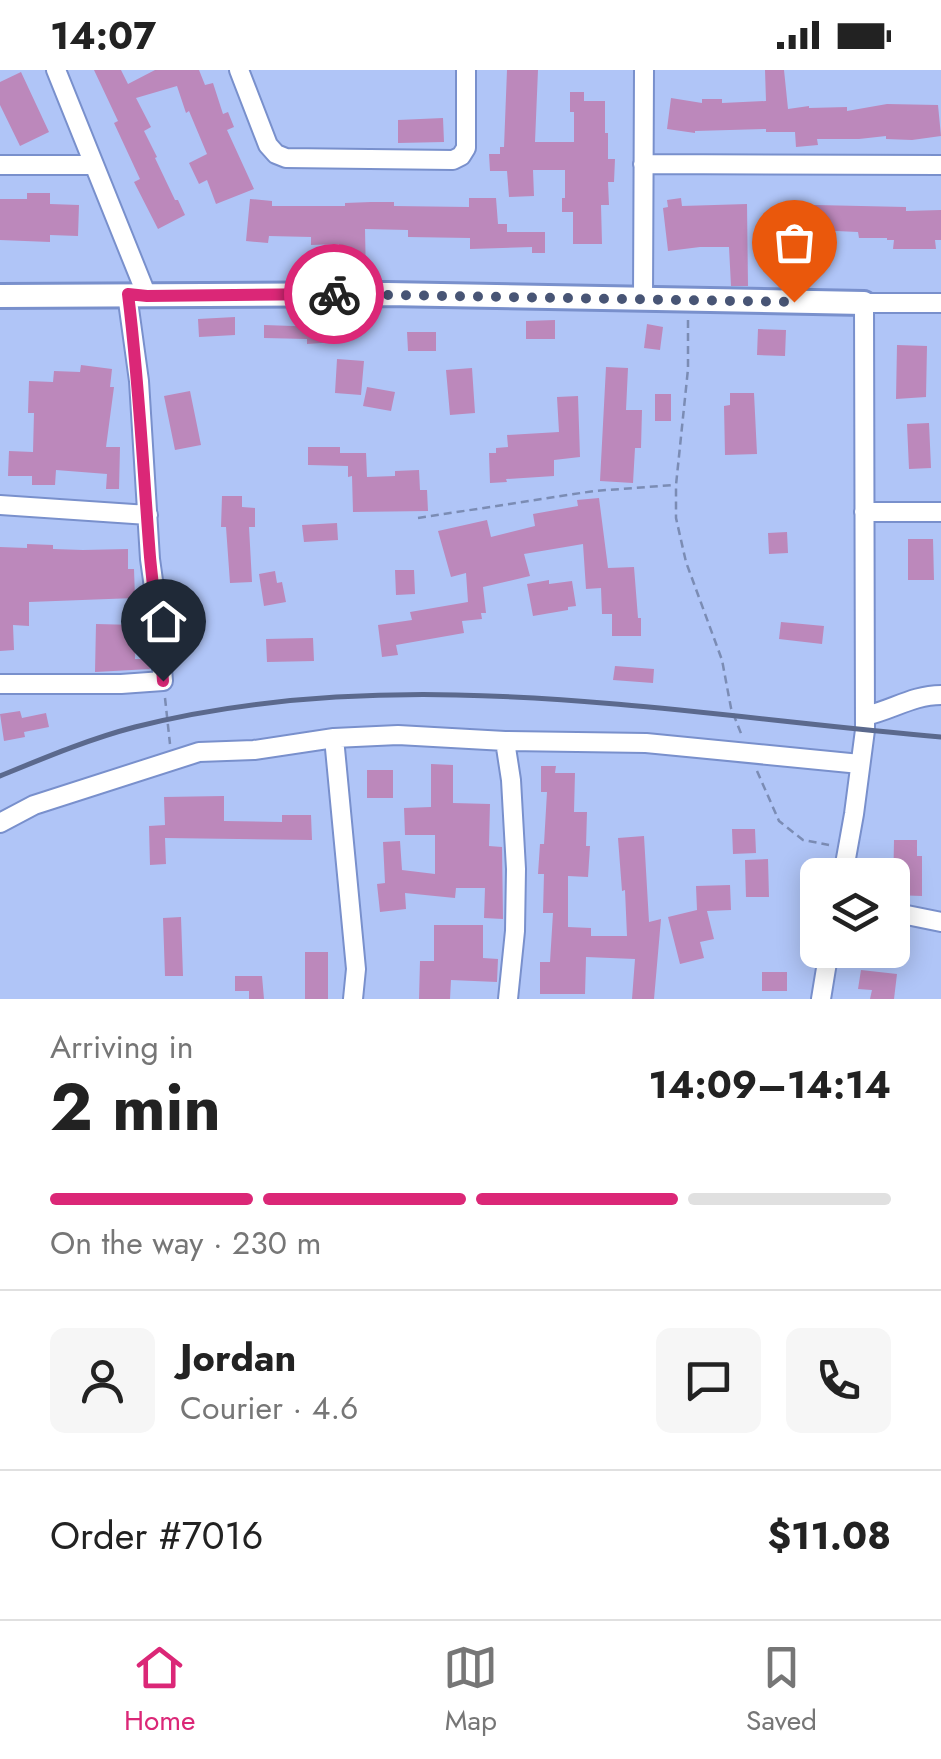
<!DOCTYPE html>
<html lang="en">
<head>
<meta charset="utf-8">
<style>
	:root { --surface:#fff; --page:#f6f6f6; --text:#222; --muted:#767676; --line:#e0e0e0; --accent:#db2777 }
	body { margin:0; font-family:Jost,sans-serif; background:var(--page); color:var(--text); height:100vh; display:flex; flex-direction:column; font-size:38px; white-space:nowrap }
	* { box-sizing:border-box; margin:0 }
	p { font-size:32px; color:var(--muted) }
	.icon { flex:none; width:55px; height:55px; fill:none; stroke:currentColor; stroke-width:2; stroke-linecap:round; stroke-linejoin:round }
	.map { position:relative; height:929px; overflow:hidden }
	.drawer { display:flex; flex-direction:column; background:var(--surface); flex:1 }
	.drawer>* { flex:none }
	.tools { position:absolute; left:800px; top:788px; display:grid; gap:20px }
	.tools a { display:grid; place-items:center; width:110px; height:110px; border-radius:15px; background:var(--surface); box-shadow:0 5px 25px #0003; font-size:50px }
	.pin { position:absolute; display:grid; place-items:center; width:85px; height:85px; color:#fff; margin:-102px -42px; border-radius:50% 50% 50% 0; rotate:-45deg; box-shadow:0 0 10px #0007 }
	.pin .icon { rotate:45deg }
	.courier { position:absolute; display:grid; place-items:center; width:100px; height:100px; margin:-50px; border:8px solid #db2777; border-radius:50%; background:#fff; color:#222; box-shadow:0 2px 12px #0007 }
	.headline em { font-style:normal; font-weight:700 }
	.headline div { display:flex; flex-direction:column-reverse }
	.headline { display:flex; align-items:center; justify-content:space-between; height:170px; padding:0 50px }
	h1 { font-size:65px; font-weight:700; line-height:75px }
	.bar { display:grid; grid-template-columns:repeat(4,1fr); gap:15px 10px; align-content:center; height:120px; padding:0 50px }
	.bar i { height:12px; border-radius:8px; background:var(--line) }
	.bar .on { background:var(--accent) }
	.bar p { grid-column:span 4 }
	.line { display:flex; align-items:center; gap:25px; padding:0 50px; border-top:2px solid var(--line) }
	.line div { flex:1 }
	.round { display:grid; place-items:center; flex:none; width:105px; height:105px; border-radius:15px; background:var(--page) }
	.status { display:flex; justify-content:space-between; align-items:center; height:70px; padding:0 50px; background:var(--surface); direction:ltr }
	.status svg { height:28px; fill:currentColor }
	.dock { display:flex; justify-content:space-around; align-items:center; height:140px; border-top:2px solid var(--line); background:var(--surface); font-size:28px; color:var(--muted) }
	.dock a { display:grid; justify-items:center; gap:5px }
	.dock .on { color:var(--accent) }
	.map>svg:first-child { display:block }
	.building { fill:#bc88bb }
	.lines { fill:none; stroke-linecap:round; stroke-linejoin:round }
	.minor-casing { stroke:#7990cc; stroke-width:22 }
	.tertiary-casing { stroke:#7990cc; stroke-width:28 }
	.path { stroke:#7b8cb4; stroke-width:2.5; stroke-dasharray:8 5; stroke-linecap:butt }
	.minor { stroke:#fff; stroke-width:18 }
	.tertiary { stroke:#fff; stroke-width:22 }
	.rail { stroke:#5b698d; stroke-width:5 }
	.done { stroke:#485575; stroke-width:10; stroke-dasharray:0 18 }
	.route { stroke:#db2777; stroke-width:12 }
</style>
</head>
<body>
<div class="status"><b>14:07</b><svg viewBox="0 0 49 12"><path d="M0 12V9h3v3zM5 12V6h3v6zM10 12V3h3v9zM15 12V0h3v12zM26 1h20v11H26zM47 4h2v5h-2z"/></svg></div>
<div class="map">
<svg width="941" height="929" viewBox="0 0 941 929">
	<rect width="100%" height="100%" fill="#b0c5f7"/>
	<path class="building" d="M 94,0 L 121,0 L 128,14 L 155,0 L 199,0 L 205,15 L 213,13 L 223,44 L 228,42 L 234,57 L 227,60 L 254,119 L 216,134 L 207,110 L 199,114 L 189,93 L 207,84 L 189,41 L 186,43 L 177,16 L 136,28 L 151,57 L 144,61 L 157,87 L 155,88 L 175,130 L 178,130 L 185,145 L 158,159 L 134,112 L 140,109 L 114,53 L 118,51 Z
		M 507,0 L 538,0 L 535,72 L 574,72 L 574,42 L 570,42 L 570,22 L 584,22 L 584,31 L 605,31 L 605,63 L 608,63 L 608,89 L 615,89 L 614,112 L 608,112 L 609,135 L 601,135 L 602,174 L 573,174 L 573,142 L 562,142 L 562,128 L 565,128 L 565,100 L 533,100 L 534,126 L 509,127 L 507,101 L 490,101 L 489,84 L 500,84 L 500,77 L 504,77 Z
		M 765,0 L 784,0 L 788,39 L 809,36 L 809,38 L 847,37 L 847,41 L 887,34 L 938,35 L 941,66 L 912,70 L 886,69 L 886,66 L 859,69 L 817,69 L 818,75 L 796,77 L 795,62 L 766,62 L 766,59 L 695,61 L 695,63 L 667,59 L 671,28 L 702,33 L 702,29 L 722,29 L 722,33 L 766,31 Z
		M 21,2 L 49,62 L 20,76 L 0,35 L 0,12 Z
		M 443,48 L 444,72 L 398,73 L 398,50 Z
		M 27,123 L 50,123 L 50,134 L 79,135 L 78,166 L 50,165 L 50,172 L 0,170 L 0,129 L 27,129 Z
		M 469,128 L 496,128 L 498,154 L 507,154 L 507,162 L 545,162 L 545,183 L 532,183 L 532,177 L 470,179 L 470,168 L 408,167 L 408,160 L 365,159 L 366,209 L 341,209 L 339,174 L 311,175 L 311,167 L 269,166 L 268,173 L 246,171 L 250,129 L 272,131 L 272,136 L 345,136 L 345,133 L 371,132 L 394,132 L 394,136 L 469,137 Z
		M 681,128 L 682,136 L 747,134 L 748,216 L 731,216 L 729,177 L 700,177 L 668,181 L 663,138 L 668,137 L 667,130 Z
		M 816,135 L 906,137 L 906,141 L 941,140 L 941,170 L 935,170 L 936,179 L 893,179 L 894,170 L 887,170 L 887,168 L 859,168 L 858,162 L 814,160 L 814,164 L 785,164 L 784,170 L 770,170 L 772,137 Z
		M 235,247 L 235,265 L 199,267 L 198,249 Z
		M 555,250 L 555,269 L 526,269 L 526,251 Z
		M 335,251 L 337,272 L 307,274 L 307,269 L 264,268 L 264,255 L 322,257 L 322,252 Z
		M 647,254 L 663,257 L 660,280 L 644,278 Z
		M 758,259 L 786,260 L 785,286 L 757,285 Z
		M 407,262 L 436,262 L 436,281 L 408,281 Z
		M 897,275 L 927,276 L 926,327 L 896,329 Z
		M 337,289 L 364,291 L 361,325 L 335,323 Z
		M 81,295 L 112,299 L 110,317 L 114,317 L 106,377 L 120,377 L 119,419 L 106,419 L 107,404 L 56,400 L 55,415 L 32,415 L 32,406 L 8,406 L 9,381 L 33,382 L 34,343 L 28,343 L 29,311 L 53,312 L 54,301 L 80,302 Z
		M 606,297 L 628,298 L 626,340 L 642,340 L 641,378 L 635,378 L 633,413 L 600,411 Z
		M 472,298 L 475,343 L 450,345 L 446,300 Z
		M 367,317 L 395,322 L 391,341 L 363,336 Z
		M 190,321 L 201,375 L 175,380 L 164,326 Z
		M 730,323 L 754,323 L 757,384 L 725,385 L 724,336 L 730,335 Z
		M 655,324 L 671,324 L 671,351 L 655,351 Z
		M 578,326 L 580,387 L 554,390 L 554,406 L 506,409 L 507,412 L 490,413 L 489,383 L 496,383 L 496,378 L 508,377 L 507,365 L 559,362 L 557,327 Z
		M 929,353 L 931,398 L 909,399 L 907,354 Z
		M 308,377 L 340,377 L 340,383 L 366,383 L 367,407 L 395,406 L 395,401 L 419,400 L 420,420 L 427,420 L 428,441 L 353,442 L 352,406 L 348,407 L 348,396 L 308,395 Z
		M 222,426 L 242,426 L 242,437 L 255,438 L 255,457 L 249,457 L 252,512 L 230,513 L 226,457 L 221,457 Z
		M 599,428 L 608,498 L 634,497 L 638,548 L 641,548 L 641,566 L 612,566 L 612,544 L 602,544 L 601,518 L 586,519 L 583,474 L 524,484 L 530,506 L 483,517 L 486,543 L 481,543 L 482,549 L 462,551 L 464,563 L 396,575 L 398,585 L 382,587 L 378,555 L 412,550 L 410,542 L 468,532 L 466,503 L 451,507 L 438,461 L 487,450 L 491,467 L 535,456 L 533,444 L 578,436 L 577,430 Z
		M 337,453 L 338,470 L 304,472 L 302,455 Z
		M 787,462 L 788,483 L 769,484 L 768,463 Z
		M 908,469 L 933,469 L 934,510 L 908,510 Z
		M 27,474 L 53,475 L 53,479 L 83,480 L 128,479 L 128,499 L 134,499 L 135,528 L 29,532 L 29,556 L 13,555 L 14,580 L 0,581 L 0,477 L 27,478 Z
		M 395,500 L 414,500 L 415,524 L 396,525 Z
		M 275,501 L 277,513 L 282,512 L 286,532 L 264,536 L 259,504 Z
		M 549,510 L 549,514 L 572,511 L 576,536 L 568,537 L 568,540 L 533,546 L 527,514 Z
		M 781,552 L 824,556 L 822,574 L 779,569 Z
		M 96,554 L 136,555 L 135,589 L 149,589 L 150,599 L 95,602 Z
		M 313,568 L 314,591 L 267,592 L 266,569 Z
		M 615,596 L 654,599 L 653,613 L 613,610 Z
		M 20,641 L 22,648 L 46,643 L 49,657 L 24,662 L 25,667 L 4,671 L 0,644 Z
		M 431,694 L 453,695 L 453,733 L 490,734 L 489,776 L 502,777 L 503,849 L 484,848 L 485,818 L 456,818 L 455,828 L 405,823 L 406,839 L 380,842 L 377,814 L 385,813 L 383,772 L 400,771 L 402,800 L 435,804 L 435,765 L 405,765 L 404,738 L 431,737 Z
		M 541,696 L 556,696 L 555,703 L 575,703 L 574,742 L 587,742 L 586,776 L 590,776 L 588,807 L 568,806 L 568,857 L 591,858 L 591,866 L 627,866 L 625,820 L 622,821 L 618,768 L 644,766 L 649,852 L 661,849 L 654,929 L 632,929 L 635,889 L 586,887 L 585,924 L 540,924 L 540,892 L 550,892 L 553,843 L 543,843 L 544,804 L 538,804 L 540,774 L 544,774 L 547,722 L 541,722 Z
		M 367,700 L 393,700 L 393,728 L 367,728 Z
		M 224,726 L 224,751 L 282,752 L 282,745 L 311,745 L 312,770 L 165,768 L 166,794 L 150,795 L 149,756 L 165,755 L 164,727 Z
		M 732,759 L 755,759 L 756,783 L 733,784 Z
		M 894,770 L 917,770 L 917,786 L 922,786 L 922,826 L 893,825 Z
		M 768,789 L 769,827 L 746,827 L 745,790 Z
		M 730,815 L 731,840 L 707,841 L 714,869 L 700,872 L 704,888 L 680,894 L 668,847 L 697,840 L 696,816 Z
		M 181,847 L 183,906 L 165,906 L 163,848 Z
		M 434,855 L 483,855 L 483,888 L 498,889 L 497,912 L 451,910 L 450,929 L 419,929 L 420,891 L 434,891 Z
		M 305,882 L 328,882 L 328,929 L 305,929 Z
		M 861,900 L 897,904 L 894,929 L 870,929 L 872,920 L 858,919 Z
		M 762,902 L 787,902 L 787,921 L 762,921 Z
		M 235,906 L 262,906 L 264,929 L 249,929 L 249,921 L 235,921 Z"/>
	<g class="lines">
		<g class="minor-casing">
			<path id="minor" d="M 56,0 L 147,226
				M 239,0 L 268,75 L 276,84 L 286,88 L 453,90 L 461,86 L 466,78 L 466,0
				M 643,94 L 941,95
				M 0,95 L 93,95
				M 643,228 L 644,0
				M 0,435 L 148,445
				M 864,442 L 941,442
				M 0,614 L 121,614 L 163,611 L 157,539 L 150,489 L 139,311 L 127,224
				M 865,646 C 892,640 913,625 941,625
				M 334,668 L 356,899 L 353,929
				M 505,671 L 646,673 L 860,694
				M 0,753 L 34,735 L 199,682 L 254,680 L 334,668 L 398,665 L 505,671 L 511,710 L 516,799 L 515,861 L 508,929
				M 843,805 L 854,744 L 865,660 L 864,233 L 941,233
				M 892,842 L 941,852
				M 821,929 L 829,880"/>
		</g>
		<g class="tertiary-casing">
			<path id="tertiary" d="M 0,226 L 387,224 L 864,233"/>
		</g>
		<path class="path" d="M 688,250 L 688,299 L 676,415 L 676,448 L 686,492 L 722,590 L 731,638 L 742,666
			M 418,448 L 594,421 L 674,415
			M 165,628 L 170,674
			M 757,701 L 779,751 L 803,770 L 829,775"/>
		<use href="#minor" class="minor"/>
		<use href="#tertiary" class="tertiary"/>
		<path class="rail" d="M 0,706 C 44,688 89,669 135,657 C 399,590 675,644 941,667"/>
	</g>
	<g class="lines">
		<path class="done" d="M 334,224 L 794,232"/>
		<path class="route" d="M 163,611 C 160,570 154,529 150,487 C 143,399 139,311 128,224 L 147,226 L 334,224"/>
	</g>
</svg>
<div class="tools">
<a><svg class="icon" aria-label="layers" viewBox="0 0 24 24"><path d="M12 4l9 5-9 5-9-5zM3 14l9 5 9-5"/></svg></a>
</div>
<div class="pin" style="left:794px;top:232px;background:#ea580c"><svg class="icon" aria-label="bag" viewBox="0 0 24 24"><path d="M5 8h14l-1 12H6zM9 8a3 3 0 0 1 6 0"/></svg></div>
<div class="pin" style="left:163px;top:611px;background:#1f2937"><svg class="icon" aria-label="home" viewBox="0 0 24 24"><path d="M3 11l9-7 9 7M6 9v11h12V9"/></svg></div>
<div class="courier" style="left:334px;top:224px"><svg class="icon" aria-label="bike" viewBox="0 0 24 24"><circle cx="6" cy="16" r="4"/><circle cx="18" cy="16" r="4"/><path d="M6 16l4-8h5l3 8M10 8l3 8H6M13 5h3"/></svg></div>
</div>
<section class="drawer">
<div class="headline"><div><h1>2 min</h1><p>Arriving in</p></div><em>14:09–14:14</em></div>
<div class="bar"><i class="on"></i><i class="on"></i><i class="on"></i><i></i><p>On the way · 230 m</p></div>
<div class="line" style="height:180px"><a class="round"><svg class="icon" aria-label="person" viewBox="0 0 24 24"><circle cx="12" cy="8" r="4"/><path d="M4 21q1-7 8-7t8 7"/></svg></a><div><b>Jordan</b><p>Courier · 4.6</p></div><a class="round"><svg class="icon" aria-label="chat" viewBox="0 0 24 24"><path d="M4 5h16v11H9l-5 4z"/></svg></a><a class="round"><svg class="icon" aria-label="phone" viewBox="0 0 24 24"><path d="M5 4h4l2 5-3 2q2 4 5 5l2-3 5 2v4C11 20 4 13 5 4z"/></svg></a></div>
<div class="line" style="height:130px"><div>Order #7016</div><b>$11.08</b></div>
</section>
<nav class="dock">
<a class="on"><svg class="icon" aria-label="home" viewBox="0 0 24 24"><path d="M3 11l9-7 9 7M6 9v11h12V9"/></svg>Home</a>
<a><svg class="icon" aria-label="map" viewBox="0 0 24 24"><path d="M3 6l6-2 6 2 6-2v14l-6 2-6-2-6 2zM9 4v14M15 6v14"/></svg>Map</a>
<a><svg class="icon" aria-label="saved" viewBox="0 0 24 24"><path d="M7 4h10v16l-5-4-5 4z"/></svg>Saved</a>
</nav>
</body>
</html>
